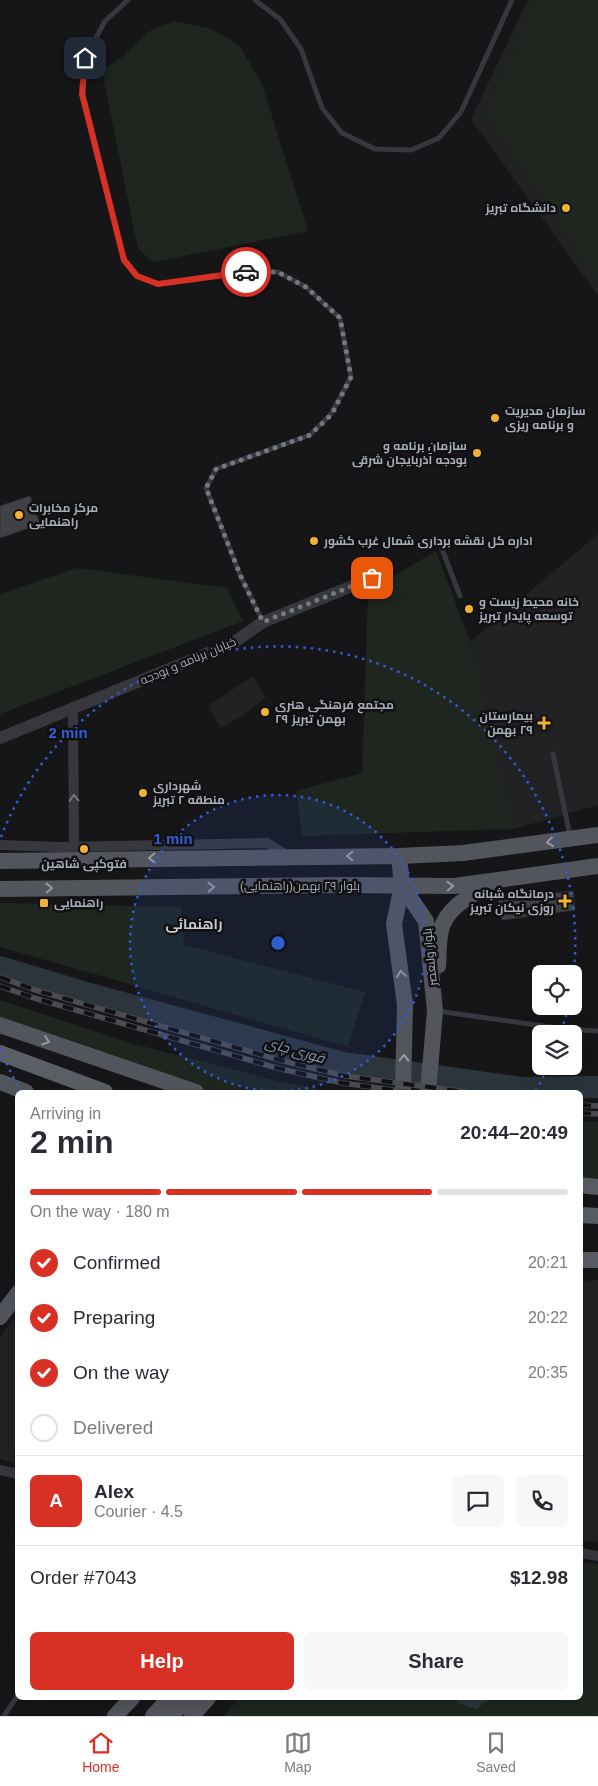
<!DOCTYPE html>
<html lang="en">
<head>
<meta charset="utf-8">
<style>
	:root { --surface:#fff; --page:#f7f7f7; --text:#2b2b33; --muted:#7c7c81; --line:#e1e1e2; --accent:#d93025 }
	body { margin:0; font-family:Helvetica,Cairo,sans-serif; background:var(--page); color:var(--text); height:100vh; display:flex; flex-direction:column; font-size:19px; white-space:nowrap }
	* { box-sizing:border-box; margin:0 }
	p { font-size:16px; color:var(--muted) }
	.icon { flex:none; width:28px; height:28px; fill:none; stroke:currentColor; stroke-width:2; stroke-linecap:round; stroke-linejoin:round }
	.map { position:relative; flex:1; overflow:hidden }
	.side { position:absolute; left:15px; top:1090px; width:568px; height:610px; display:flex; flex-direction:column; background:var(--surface); border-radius:8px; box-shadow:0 5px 20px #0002 }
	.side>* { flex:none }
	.tools { position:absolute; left:532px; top:965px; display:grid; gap:10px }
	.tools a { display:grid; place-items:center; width:50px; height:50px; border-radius:8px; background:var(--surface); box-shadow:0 5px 20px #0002; font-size:25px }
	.pin { position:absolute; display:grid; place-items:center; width:42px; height:42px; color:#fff; margin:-21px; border-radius:10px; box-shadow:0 2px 8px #0006 }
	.courier { position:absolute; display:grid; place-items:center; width:50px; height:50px; margin:-25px; border:4px solid #d93025; border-radius:50%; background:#fff; color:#222; box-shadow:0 1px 6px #0007 }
	.summary em { font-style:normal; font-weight:600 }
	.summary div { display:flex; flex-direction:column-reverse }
	.summary { display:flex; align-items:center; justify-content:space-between; height:85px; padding:0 15px }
	h1 { font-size:32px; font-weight:600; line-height:38px }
	.bar { display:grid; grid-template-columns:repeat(4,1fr); gap:8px 5px; align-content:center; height:60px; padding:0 15px }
	.bar i { height:6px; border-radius:4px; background:var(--line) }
	.bar .on { background:var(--accent) }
	.bar p { grid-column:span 4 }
	.line { display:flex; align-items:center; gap:12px; padding:0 15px; border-top:1px solid var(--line) }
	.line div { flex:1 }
	.round { display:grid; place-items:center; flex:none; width:52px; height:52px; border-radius:8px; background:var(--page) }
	ol { padding:0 15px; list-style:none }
	li { display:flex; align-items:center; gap:15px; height:55px }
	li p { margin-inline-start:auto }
	li .icon { padding:5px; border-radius:50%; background:var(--accent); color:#fff; stroke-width:4 }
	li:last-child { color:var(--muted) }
	li i { width:28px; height:28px; border:2px solid var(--line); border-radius:50% }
	.cta { display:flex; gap:10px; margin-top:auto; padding:10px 15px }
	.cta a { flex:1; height:58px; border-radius:8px; background:var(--accent); color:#fff; font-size:20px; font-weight:600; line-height:58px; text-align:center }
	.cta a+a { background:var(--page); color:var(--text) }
	.dock { display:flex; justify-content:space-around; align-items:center; height:70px; border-top:1px solid var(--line); background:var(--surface); font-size:14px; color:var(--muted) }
	.dock a { display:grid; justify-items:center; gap:2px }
	.dock .on { color:var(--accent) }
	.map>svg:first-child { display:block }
	.built { fill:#222225 }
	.green { fill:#1e261f }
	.water { fill:#2c353c }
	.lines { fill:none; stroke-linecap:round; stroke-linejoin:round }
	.river { stroke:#2c353c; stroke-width:22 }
	.building { fill:#404145; stroke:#303034 }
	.service { stroke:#37383d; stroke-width:5 }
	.minor { stroke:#37383d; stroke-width:10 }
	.tertiary { stroke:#37383d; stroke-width:12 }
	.primary { stroke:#53555c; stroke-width:16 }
	.trunk { stroke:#5b5e65; stroke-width:16 }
	.rail-casing { stroke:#4a4c52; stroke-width:5.5 }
	.rail { stroke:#111113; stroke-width:4; stroke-dasharray:11; stroke-linecap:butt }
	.oneway { stroke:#757881 }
	.oneway2 { stroke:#979ba6 }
	.done { stroke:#757880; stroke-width:5; stroke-dasharray:0 9 }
	.route { stroke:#d93025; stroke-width:6 }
	.ring { fill:none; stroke:#325cd3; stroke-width:2.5; stroke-dasharray:2.5 5 }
	.poi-dot { fill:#f2b134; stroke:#111113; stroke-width:2 }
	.labels { text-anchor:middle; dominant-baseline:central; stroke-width:5; stroke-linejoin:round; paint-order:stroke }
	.poi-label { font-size:12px; font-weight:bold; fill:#a8adb8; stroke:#111113; text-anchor:start }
	.street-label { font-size:12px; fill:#a8adb8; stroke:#111113 }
	.neighbourhood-label { font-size:14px; font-weight:bold; fill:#c9ccd4; stroke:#111113 }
	.water-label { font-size:14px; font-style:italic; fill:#7f9bb3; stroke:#111113 }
	.centre { fill:#325cd3; stroke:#111113; stroke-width:2.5 }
	.ring-label { font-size:15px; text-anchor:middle; font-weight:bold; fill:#325cd3; stroke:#111113; stroke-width:5; stroke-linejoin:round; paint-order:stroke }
</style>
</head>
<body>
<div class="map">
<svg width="598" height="1716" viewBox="0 0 598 1716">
	<rect width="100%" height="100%" fill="#161618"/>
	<path class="built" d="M 528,0 L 598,0 L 598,296 L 471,119 Z
		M 598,534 L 598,805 L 513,829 L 470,642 Z
		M 253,676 L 266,697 L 244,715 L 220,728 L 208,706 Z
		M 598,1280 L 598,1542 L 580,1540 L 580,1281 Z
		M 17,1315 L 17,1464 L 0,1459 L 0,1337 Z"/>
	<path class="green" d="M 535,0 L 598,0 L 598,282 L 486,113 Z
		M 174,21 L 212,29 L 239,45 L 262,84 L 308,231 L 153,262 L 138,249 L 102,71 L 122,57 L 148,32 Z
		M 436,551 L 470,642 L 513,829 L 302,836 L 296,791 L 362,773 L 368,591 Z
		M 77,568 L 227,588 L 243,621 L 0,714 L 0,594 Z
		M 0,903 L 181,907 L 184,945 L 365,992 L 348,1047 L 0,947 Z
		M 0,1000 L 134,1044 L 277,1081 L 334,1092 L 210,1092 L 0,1025 Z
		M 580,1121 L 598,1122 L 598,1179 L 580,1177 Z
		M 580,1562 L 598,1564 L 598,1716 L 224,1716 L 239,1698 L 580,1698 Z"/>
	<path class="water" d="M 455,1698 L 491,1698 L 476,1709 L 460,1704 Z"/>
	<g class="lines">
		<path class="river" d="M 0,967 L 83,992 L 343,1063 L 522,1088 L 598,1087"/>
	</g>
	<path class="building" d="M 30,496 L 40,524 L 0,538 L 0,506 Z
		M 573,891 L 575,910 L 502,920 L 498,899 Z"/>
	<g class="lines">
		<path class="service" d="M 128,0 L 105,21 L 85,58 L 83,94 L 124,259 L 137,276 L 158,284 L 238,272 L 278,272 L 306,287 L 340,318 L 351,377 L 331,414 L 310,435 L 216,469 L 206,488 L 241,577 L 263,622
			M 255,0 L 280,19 L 301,49 L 322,108 L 342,133 L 375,149 L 411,150 L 439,138 L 461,112 L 512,0
			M 439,541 L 460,596
			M 553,754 L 570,836
			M 437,1011 L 565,1029 L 598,1031
			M 4,1716 L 18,1695"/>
		<path class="minor" d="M 73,709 L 74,847
			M 0,845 L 60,847 L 267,843 L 288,856
			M 0,1470 L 18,1474
			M 580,1553 L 598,1556"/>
		<path class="tertiary" d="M 0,738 L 233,643 L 263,622 L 372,578"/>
		<path class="primary" d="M 399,856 L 402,886 L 394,924 L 405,1005 L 403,1092
			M 0,861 L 399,856 L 463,853 L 598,835
			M 402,886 L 426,921 L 435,1011 L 428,1092
			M 0,889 L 344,885 L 454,886 L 598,866
			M 438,966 C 439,954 438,942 441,930 C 446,908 470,896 488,885
			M 0,1025 L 196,1092
			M 0,1082 L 26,1092
			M 0,1317 L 18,1293
			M 115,1716 L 132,1698
			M 153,1716 L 170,1698
			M 171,1716 L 188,1698
			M 192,1716 L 208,1698"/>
		<path class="trunk" d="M 0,1053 L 105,1092
			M 580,1185 L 598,1187
			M 580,1215 L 598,1216
			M 580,1260 L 598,1260"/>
		<g class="rail-casing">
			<path id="rail" d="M 0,977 L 35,990 L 283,1061 L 345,1076 L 466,1092
				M 0,986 L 34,998 L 277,1068 L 342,1083 L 408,1092
				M 580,1105 L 598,1106
				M 580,1113 L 598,1114"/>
		</g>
		<use href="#rail" class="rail"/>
	</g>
	<defs><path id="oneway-chevron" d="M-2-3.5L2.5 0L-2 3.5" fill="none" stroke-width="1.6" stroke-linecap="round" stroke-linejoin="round" transform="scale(1.25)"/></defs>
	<use class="oneway" href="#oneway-chevron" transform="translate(74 798) rotate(-91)"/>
	<g class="oneway2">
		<use href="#oneway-chevron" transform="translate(550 842) rotate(173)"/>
		<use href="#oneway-chevron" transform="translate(350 856) rotate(-180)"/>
		<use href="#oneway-chevron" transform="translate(152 858) rotate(179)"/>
		<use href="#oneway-chevron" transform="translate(450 886) rotate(-2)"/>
		<use href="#oneway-chevron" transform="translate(211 887) rotate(-1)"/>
		<use href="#oneway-chevron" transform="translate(49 888) rotate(-1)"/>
		<use href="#oneway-chevron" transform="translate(401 974) rotate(-98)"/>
		<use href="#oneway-chevron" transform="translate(46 1041) rotate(19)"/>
		<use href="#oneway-chevron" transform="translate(404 1058) rotate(-88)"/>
	</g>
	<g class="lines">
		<path class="done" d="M 246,272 L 278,272 L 306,287 L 340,318 L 351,377 L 332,414 L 310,435 L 216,469 L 206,488 L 241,577 L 263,622 L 372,578"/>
		<path class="route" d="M 85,58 L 82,94 L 124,260 L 137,276 L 158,284 L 246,272"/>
	</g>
	<circle cx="278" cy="943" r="148" fill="#325cd3" fill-opacity=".12"/>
	<g class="ring">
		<circle cx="278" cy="943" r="148"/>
		<path d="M568 1007A297 297 0 0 1 561 1032M547 1069A297 297 0 0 1 535 1092M21 1092A297 297 0 0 1 1 1049M1 837A297 297 0 0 1 574 971"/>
	</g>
	<g class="poi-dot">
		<circle cx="566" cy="208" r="5"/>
		<circle cx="495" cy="418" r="5"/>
		<circle cx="477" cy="453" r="5"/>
		<circle cx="19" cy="515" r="5"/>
		<circle cx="314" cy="541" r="5"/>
		<circle cx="469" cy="609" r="5"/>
		<circle cx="265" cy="712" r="5"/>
		<path d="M541.5 715.5h5v5h5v5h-5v5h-5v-5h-5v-5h5z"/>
		<circle cx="143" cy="793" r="5"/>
		<circle cx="84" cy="849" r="5"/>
		<path d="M562.5 893.5h5v5h5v5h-5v5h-5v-5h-5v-5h5z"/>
		<rect x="39" y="898" width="10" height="10" rx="2.5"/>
	</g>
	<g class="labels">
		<g class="poi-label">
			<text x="556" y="208" text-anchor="end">دانشگاه تبریز</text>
			<text x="505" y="411">سازمان مدیریت<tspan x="505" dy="14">و برنامه ریزی</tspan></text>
			<text x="467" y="446" text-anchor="end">سازمان برنامه و<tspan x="467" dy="14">بودجه آذربایجان شرقی</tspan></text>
			<text x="29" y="508">مرکز مخابرات<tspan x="29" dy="14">راهنمایی</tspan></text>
			<text x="324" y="541">اداره کل نقشه برداری شمال غرب کشور</text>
			<text x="479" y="602">خانه محیط زیست و<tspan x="479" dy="14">توسعه پایدار تبریز</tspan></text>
			<text x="275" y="705">مجتمع فرهنگی هنری<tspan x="275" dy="14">۲۹ بهمن تبریز</tspan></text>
			<text x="533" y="716" text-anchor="end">بیمارستان<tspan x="533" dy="14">٢٩ بهمن</tspan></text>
			<text x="153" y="786">شهرداری<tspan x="153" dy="14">منطقه ۲ تبریز</tspan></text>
			<text x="84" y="864" text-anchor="middle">فتوکپی شاهین</text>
			<text x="554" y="894" text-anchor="end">درمانگاه شبانه<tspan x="554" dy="14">روزی نیکان تبریز</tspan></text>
			<text x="54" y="903">راهنمایی</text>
		</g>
		<g class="street-label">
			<text transform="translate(188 661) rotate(-23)">خیابان برنامه و بودجه</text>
			<text x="300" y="886">بلوار ٢٩ بهمن(راهنمایی)</text>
			<text transform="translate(430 957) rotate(-96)">بلوار ولىعصر</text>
		</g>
		<g class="neighbourhood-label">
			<text x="194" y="924">راهنمائی</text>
		</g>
		<g class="water-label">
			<text transform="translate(295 1050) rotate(16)">قوری چای</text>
		</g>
	</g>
	<circle cx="278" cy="943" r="8" class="centre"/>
	<g class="ring-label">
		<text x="68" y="738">2 min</text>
		<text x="173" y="844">1 min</text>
	</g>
</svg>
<div class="tools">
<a><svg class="icon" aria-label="locate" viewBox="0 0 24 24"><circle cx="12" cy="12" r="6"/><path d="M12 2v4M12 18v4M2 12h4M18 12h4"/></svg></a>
<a><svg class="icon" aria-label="layers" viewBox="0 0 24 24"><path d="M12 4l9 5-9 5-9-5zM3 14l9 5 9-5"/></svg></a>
</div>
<div class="pin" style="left:372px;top:578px;background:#ea580c"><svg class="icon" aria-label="bag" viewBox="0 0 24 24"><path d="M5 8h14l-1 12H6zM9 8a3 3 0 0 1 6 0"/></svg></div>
<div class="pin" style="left:85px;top:58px;background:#1f2937"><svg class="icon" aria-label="home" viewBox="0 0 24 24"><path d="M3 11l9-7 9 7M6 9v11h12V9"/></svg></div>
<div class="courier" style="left:246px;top:272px"><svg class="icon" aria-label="car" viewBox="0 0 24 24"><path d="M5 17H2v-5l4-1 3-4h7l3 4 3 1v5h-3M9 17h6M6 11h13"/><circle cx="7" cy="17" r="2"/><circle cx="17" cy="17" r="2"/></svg></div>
<section class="side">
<div class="summary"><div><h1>2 min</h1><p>Arriving in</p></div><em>20:44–20:49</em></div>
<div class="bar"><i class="on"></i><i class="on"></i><i class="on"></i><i></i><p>On the way · 180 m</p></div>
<ol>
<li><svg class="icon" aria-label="check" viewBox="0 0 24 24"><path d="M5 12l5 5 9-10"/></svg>Confirmed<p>20:21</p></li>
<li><svg class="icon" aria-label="check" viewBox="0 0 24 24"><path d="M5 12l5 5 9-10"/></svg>Preparing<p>20:22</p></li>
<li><svg class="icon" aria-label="check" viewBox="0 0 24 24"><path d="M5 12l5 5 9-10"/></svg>On the way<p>20:35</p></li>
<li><i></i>Delivered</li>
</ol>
<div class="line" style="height:90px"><b class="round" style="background:var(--accent);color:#fff">A</b><div><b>Alex</b><p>Courier · 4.5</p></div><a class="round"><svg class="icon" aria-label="chat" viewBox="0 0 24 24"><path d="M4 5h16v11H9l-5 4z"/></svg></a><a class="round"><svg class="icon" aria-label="phone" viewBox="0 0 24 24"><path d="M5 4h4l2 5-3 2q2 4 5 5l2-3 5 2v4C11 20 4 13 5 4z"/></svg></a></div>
<div class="line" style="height:65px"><div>Order #7043</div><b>$12.98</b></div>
<div class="cta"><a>Help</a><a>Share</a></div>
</section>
</div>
<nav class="dock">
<a class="on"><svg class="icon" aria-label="home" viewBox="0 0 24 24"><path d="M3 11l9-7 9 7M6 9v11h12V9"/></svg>Home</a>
<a><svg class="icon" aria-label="map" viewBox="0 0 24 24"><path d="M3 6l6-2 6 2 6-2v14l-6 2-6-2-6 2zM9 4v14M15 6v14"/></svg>Map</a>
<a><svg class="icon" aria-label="saved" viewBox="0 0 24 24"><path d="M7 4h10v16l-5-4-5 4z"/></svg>Saved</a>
</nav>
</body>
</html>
